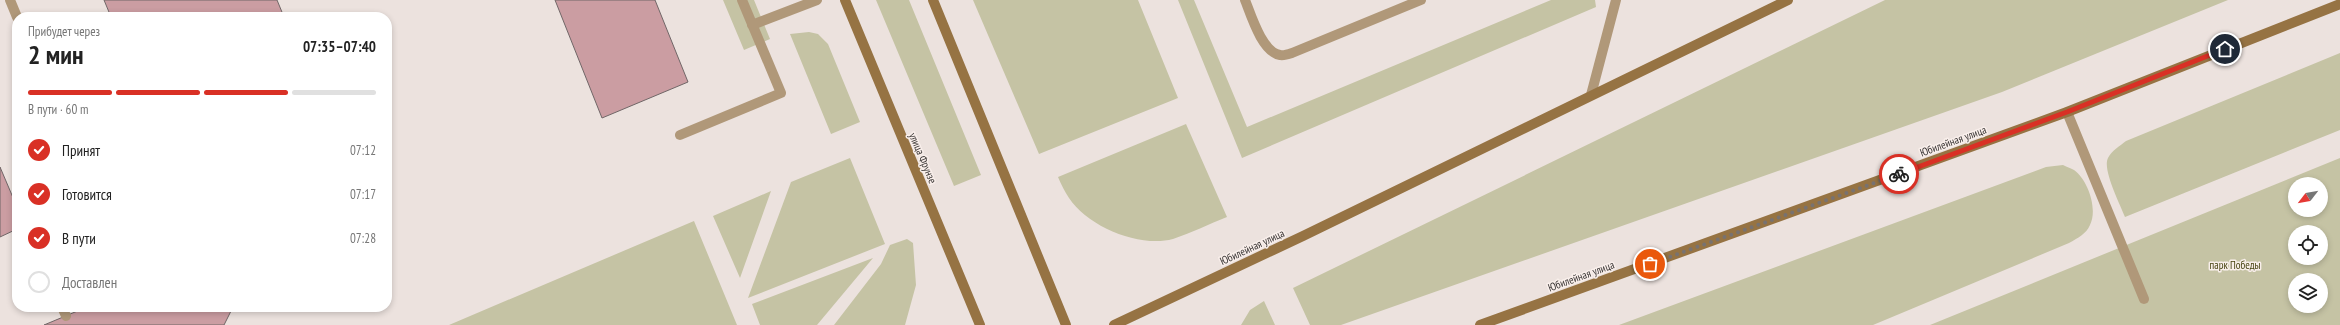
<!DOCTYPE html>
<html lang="ru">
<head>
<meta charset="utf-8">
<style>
	:root { --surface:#fff; --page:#f6f6f6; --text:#222; --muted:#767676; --line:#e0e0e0; --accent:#d93025 }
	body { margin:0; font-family:"PT Sans Narrow",sans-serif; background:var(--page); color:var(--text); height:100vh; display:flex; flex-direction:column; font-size:15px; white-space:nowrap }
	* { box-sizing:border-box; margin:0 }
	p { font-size:13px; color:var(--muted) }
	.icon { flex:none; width:22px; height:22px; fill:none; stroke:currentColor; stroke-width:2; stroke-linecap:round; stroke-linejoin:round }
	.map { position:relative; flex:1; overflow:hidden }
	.details { position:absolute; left:12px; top:12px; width:380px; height:300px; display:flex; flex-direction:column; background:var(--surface); border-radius:16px; box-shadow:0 2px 6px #0003 }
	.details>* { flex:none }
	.needle { width:26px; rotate:239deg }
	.fabs { position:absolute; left:2288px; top:177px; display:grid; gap:8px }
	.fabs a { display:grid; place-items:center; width:40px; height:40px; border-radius:50%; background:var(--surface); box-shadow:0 2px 6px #0003; font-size:20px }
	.pin { position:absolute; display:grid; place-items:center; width:34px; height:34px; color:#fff; margin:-17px; border:2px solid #fff; border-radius:50%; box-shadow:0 1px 4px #0007 }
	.courier { position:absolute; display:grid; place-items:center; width:40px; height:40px; margin:-20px; border:3px solid #d93025; border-radius:50%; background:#fff; color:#222; box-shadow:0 1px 5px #0007 }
	.headline em { font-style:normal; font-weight:700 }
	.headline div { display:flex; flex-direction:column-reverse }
	.headline { display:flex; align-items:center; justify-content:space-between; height:68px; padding:0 16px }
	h1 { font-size:26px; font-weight:700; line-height:30px }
	.bar { display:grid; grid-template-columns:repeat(4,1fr); gap:6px 4px; align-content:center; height:48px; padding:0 16px }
	.bar i { height:5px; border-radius:3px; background:var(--line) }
	.bar .current { background:var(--accent) }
	.bar p { grid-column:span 4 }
	ol { padding:0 16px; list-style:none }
	li { display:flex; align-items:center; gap:12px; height:44px }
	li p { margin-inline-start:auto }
	li .icon { padding:4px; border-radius:50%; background:var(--accent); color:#fff; stroke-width:4 }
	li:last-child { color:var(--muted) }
	li i { width:22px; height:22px; border:2px solid var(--line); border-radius:50% }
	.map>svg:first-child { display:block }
	.green { fill:#c5c3a4; fill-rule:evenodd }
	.building { fill:#cb9da2; stroke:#706667 }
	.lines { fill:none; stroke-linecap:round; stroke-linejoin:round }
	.lane { stroke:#b09879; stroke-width:10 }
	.secondary { stroke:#967343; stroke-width:10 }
	.done { stroke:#787270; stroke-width:4; stroke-dasharray:0 7.2 }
	.route { stroke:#d93025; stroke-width:5 }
	.labels { text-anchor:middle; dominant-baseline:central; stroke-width:3; stroke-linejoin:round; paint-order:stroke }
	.street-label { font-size:11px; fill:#3a3635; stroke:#f9efeb }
	.park-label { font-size:11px; fill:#474311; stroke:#f9efeb }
</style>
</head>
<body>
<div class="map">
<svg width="2340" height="325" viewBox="0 0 2340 325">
	<rect width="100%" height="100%" fill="#ece2de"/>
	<path class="green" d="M 723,0 L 754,0 L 770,39 L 744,50 Z
		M 876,0 L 909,0 L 981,175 L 954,186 Z
		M 973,0 L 1138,0 L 1178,98 L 1039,154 Z
		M 1178,0 L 1194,0 L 1247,127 L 1551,0 L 1595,0 L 1596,7 L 1242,158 Z
		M 1885,0 L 2228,0 L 2002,92 L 1341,325 L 1310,325 L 1293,288 Z
		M 809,32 L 818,34 L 828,44 L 860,122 L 831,134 L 790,34 Z
		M 2340,53 L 2340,130 L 2125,217 C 2120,204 2102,169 2108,158 C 2112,150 2120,146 2126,141 Z
		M 1186,124 L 1227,217 C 1209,224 1191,233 1173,239 C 1140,248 1088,227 1069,198 C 1065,192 1061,184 1058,177 Z
		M 850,158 L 885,244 L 748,298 L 791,182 Z
		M 2340,158 L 2340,325 L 1930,325 ZM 2295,184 L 2321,184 L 2321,210 L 2295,210 ZM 2295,232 L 2321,232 L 2321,258 L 2295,258 ZM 2295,280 L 2321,280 L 2321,306 L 2295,306 Z
		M 2063,165 C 2066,167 2071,168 2074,170 C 2088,180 2098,209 2090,225 C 2086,234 2078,238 2069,243 L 1873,325 L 1619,325 L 2046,167 Z
		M 771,191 L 740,278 L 713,216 Z
		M 694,221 L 737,325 L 449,325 Z
		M 907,239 L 913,243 L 916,285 L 905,325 L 834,325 L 881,264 L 890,245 Z
		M 873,258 L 817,325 L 760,325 L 752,304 Z
		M 1264,301 L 1275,325 L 1241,325 L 1250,310 Z"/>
	<path class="building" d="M 104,0 L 277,0 L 284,17 L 111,17 Z
		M 555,0 L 655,0 L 688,82 L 602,118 Z
		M 0,167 L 17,207 L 17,229 L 0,237 Z
		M 87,307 L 233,307 L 224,325 L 44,325 Z"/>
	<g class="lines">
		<path class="lane" d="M 10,0 L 17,17
			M 1245,0 C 1251,15 1262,52 1280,55 C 1283,56 1289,54 1292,53 L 1421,0
			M 752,25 L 817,0
			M 1591,95 L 1616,0
			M 2067,112 L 2144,299
			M 680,135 L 781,93 L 742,0
			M 62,307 L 66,316"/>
		<path class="secondary" d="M 845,0 L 980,325
			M 933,0 L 1066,325
			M 1114,325 L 1303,236 L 1788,0
			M 1480,325 L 2067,112 L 2340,4"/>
	</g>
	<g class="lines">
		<path class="done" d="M 1650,264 L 1899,174"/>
		<path class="route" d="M 1899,174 L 2067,112 L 2225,49"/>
	</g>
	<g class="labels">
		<g class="street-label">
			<text transform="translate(1953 141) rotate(-20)">Юбилейная улица</text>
			<text transform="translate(923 158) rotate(67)">улица Фрунзе</text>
			<text transform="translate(1252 247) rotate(-25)">Юбилейная улица</text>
			<text transform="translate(1581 276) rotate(-20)">Юбилейная улица</text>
		</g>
		<g class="park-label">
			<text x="2235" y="265">парк Победы</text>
		</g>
	</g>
</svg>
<div class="fabs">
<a><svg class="needle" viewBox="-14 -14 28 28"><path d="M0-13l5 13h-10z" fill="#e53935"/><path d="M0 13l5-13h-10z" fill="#767676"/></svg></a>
<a><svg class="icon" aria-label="locate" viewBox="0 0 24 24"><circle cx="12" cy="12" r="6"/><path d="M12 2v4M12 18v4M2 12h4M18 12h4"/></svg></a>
<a><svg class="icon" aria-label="layers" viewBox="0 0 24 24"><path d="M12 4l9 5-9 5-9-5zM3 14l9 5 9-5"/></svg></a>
</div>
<div class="pin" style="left:1650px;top:264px;background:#ea580c"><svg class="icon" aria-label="bag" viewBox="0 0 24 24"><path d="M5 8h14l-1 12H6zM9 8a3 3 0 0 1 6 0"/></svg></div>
<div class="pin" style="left:2225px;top:49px;background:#1f2937"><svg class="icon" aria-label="home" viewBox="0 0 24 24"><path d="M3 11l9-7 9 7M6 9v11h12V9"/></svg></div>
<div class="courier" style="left:1899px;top:174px"><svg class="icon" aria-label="bike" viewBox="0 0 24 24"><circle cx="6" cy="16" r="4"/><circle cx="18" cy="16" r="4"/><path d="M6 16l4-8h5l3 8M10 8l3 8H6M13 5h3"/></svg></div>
<section class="details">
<div class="headline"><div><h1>2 мин</h1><p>Прибудет через</p></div><em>07:35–07:40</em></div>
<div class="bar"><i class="current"></i><i class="current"></i><i class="current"></i><i></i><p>В пути · 60 m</p></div>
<ol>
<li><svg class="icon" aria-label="check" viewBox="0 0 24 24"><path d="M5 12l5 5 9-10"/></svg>Принят<p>07:12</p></li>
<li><svg class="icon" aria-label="check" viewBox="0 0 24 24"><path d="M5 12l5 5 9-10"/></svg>Готовится<p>07:17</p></li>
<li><svg class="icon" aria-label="check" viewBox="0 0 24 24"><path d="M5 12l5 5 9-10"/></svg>В пути<p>07:28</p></li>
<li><i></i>Доставлен</li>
</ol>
</section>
</div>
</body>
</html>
